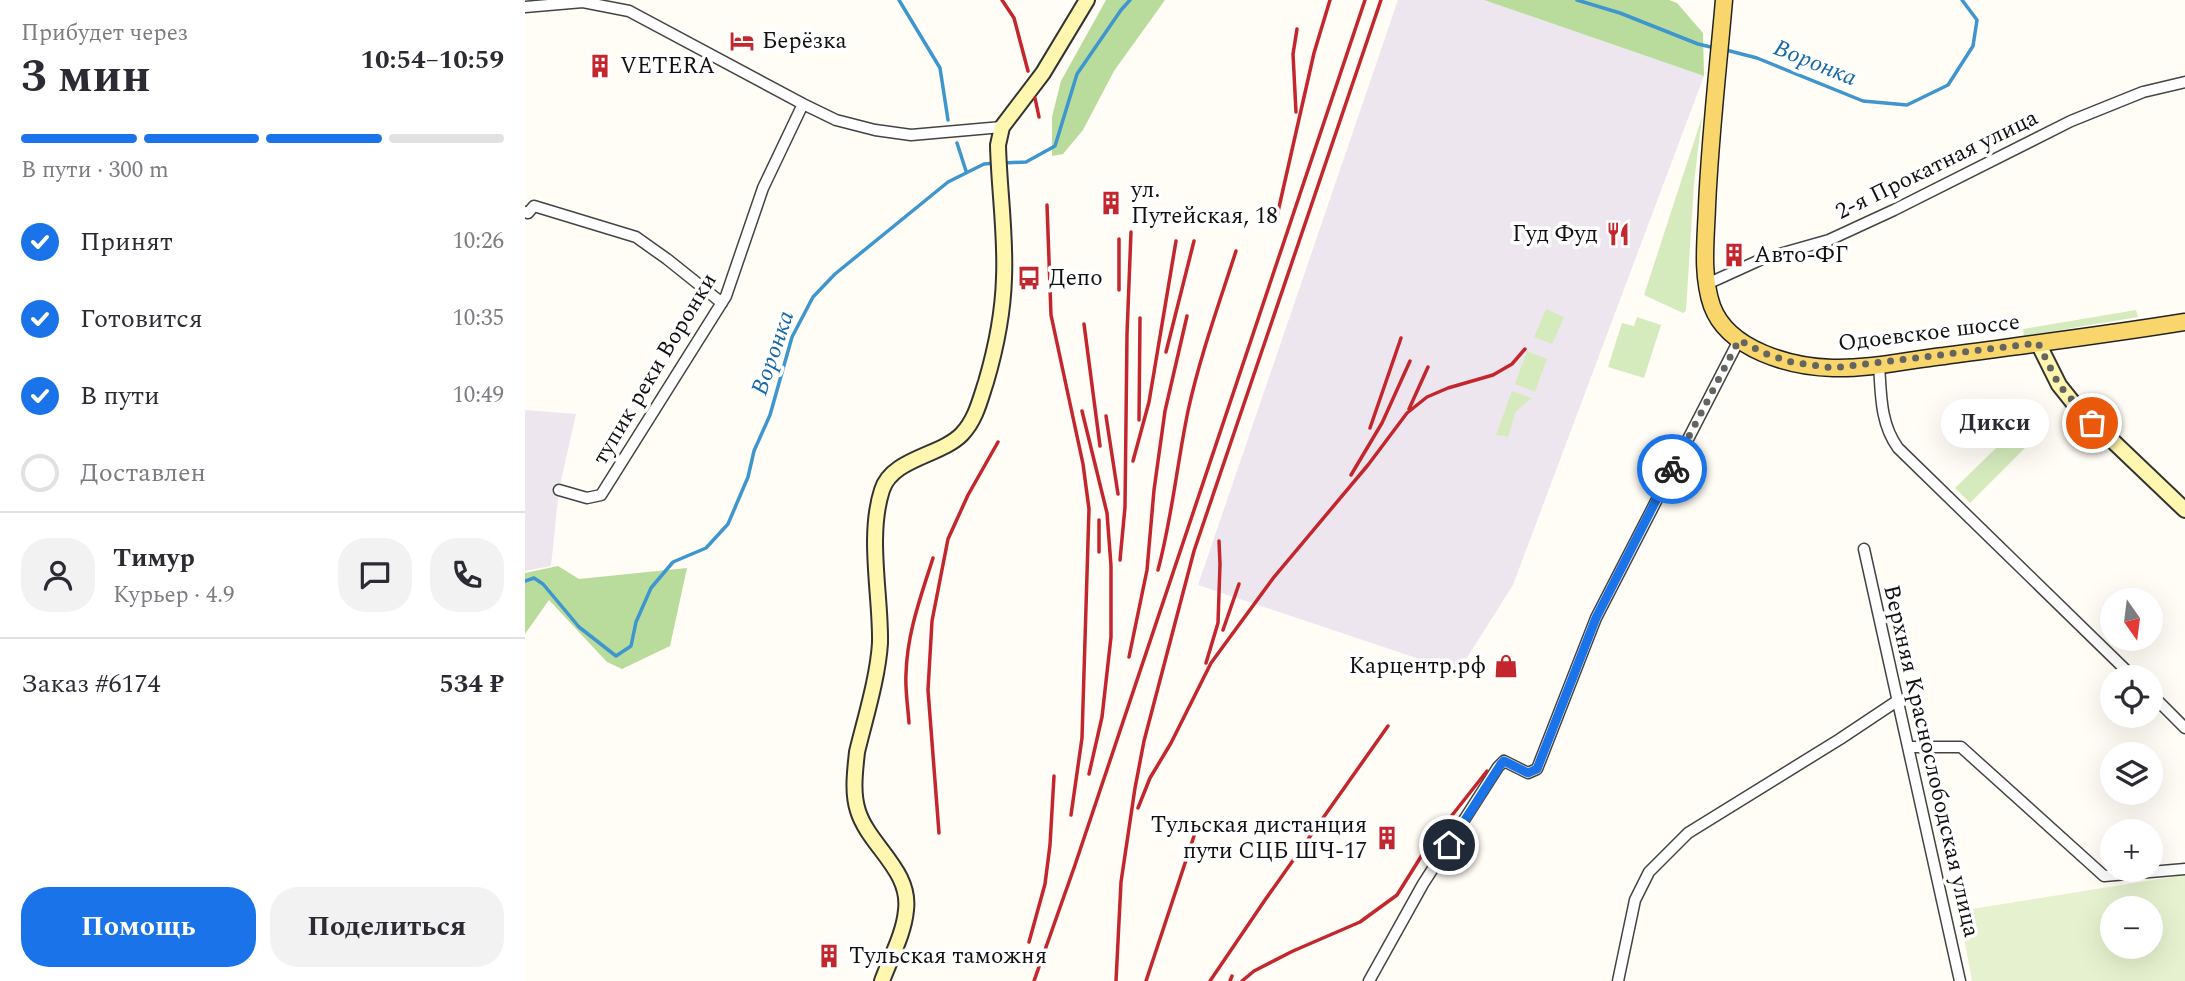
<!DOCTYPE html>
<html lang="ru">
<head>
<meta charset="utf-8">
<style>
	:root { --surface:#fff; --page:#f2f2f3; --text:#2b2b33; --muted:#7c7c81; --line:#e1e1e2; --accent:#1a73e8 }
	body { margin:0; font-family:Spectral,serif; background:var(--page); color:var(--text); height:100vh; display:flex; flex-direction:column; font-size:26px; white-space:nowrap }
	* { box-sizing:border-box; margin:0 }
	p { font-size:23px; color:var(--muted) }
	.icon { flex:none; width:38px; height:38px; fill:none; stroke:currentColor; stroke-width:2; stroke-linecap:round; stroke-linejoin:round }
	.map { position:relative; flex:1; overflow:hidden }
	.side { display:flex; flex-direction:column; background:var(--surface); width:525px }
	.side>* { flex:none }
	.needle { width:46px; rotate:166deg }
	.buttons { position:absolute; left:1575px; top:588px; display:grid; gap:14px }
	.buttons a { display:grid; place-items:center; width:63px; height:63px; border-radius:50%; background:var(--surface); box-shadow:0 7px 28px #0002; font-size:35px }
	.pin { position:absolute; display:grid; place-items:center; width:60px; height:60px; color:#fff; margin:-30px; border:4px solid #fff; border-radius:50%; box-shadow:0 2px 7px #0007 }
	.courier { position:absolute; display:grid; place-items:center; width:70px; height:70px; margin:-35px; border:5px solid #1a73e8; border-radius:50%; background:#fff; color:#222; box-shadow:0 2px 9px #0007 }
	.bubble { position:absolute; height:49px; border-radius:24px; background:var(--surface); box-shadow:0 7px 28px #0002; font-size:23px; font-weight:700; line-height:49px; text-align:center }
	.overview em { font-style:normal; font-weight:700 }
	.overview div { display:flex; flex-direction:column-reverse }
	.overview { display:flex; align-items:center; justify-content:space-between; height:119px; padding:0 21px }
	h1 { font-size:46px; font-weight:700; line-height:52px }
	.bar { display:grid; grid-template-columns:repeat(4,1fr); gap:10px 7px; align-content:center; height:84px; padding:0 21px }
	.bar i { height:9px; border-radius:5px; background:var(--line) }
	.bar .active { background:var(--accent) }
	.bar p { grid-column:span 4 }
	.line { display:flex; align-items:center; gap:18px; padding:0 21px; border-top:2px solid var(--line) }
	.line div { flex:1 }
	.round { display:grid; place-items:center; flex:none; width:74px; height:74px; border-radius:28px; background:var(--page) }
	ol { padding:0 21px; list-style:none }
	li { display:flex; align-items:center; gap:21px; height:77px }
	li p { margin-inline-start:auto }
	li .icon { padding:7px; border-radius:50%; background:var(--accent); color:#fff; stroke-width:4 }
	li:last-child { color:var(--muted) }
	li i { width:38px; height:38px; border:4px solid var(--line); border-radius:50% }
	.button { display:flex; gap:14px; margin-top:auto; padding:14px 21px }
	.button a { flex:1; height:80px; border-radius:28px; background:var(--accent); color:#fff; font-size:28px; font-weight:700; line-height:80px; text-align:center }
	.button a+a { background:var(--page); color:var(--text) }
	main { display:flex; flex:1; min-height:0 }
	.map>svg:first-child { display:block }
	.industrial { fill:#eee6ef }
	.green { fill:#d5ebbd }
	.forest { fill:#b9dc9c }
	.pitch { fill:#e6f2cf; fill-rule:evenodd }
	.lines { fill:none; stroke-linecap:round; stroke-linejoin:round }
	.stream { stroke:#3f96cf; stroke-width:3.5 }
	.street-casing { stroke:#444; stroke-width:13 }
	.secondary-casing { stroke:#333; stroke-width:18 }
	.primary-casing { stroke:#222; stroke-width:19 }
	.street { stroke:#fff; stroke-width:10 }
	.secondary { stroke:#fff6b0; stroke-width:14 }
	.primary { stroke:#f9d66b; stroke-width:16 }
	.rail { stroke:#c4262e; stroke-width:3.5 }
	.done { stroke:#646461; stroke-width:7; stroke-dasharray:0 12.6 }
	.route { stroke:#1a73e8; stroke-width:9 }
	.labels { text-anchor:middle; dominant-baseline:central; stroke-width:7; stroke-linejoin:round; paint-order:stroke }
	.poi-label { font-size:23px; fill:#111; stroke:#fff; text-anchor:start }
	.street-label { font-size:23px; fill:#111; stroke:#fff }
	.water-label { font-size:24px; font-style:italic; fill:#1768a6; stroke:#fff }
</style>
</head>
<body>
<main>
<section class="side">
<div class="overview"><div><h1>3 мин</h1><p>Прибудет через</p></div><em>10:54–10:59</em></div>
<div class="bar"><i class="active"></i><i class="active"></i><i class="active"></i><i></i><p>В пути · 300 m</p></div>
<ol>
<li><svg class="icon" aria-label="check" viewBox="0 0 24 24"><path d="M5 12l5 5 9-10"/></svg>Принят<p>10:26</p></li>
<li><svg class="icon" aria-label="check" viewBox="0 0 24 24"><path d="M5 12l5 5 9-10"/></svg>Готовится<p>10:35</p></li>
<li><svg class="icon" aria-label="check" viewBox="0 0 24 24"><path d="M5 12l5 5 9-10"/></svg>В пути<p>10:49</p></li>
<li><i></i>Доставлен</li>
</ol>
<div class="line" style="height:126px"><a class="round"><svg class="icon" aria-label="person" viewBox="0 0 24 24"><circle cx="12" cy="8" r="4"/><path d="M4 21q1-7 8-7t8 7"/></svg></a><div><b>Тимур</b><p>Курьер · 4.9</p></div><a class="round"><svg class="icon" aria-label="chat" viewBox="0 0 24 24"><path d="M4 5h16v11H9l-5 4z"/></svg></a><a class="round"><svg class="icon" aria-label="phone" viewBox="0 0 24 24"><path d="M5 4h4l2 5-3 2q2 4 5 5l2-3 5 2v4C11 20 4 13 5 4z"/></svg></a></div>
<div class="line" style="height:91px"><div>Заказ #6174</div><b>534 ₽</b></div>
<div class="button"><a>Помощь</a><a>Поделиться</a></div>
</section>
<div class="map">
<svg width="1660" height="981" viewBox="0 0 1660 981">
	<rect width="100%" height="100%" fill="#fffdf5"/>
	<path class="industrial" d="M 873,0 L 959,0 L 1179,76 L 988,585 L 933,672 L 673,585 Z
		M 0,410 L 51,414 L 34,490 L 26,566 L 0,571 Z"/>
	<path class="green" d="M 1177,117 L 1169,183 L 1161,311 L 1158,313 L 1119,295 Z
		M 1021,309 L 1039,317 L 1027,344 L 1009,337 Z
		M 1611,310 L 1613,317 L 1499,336 L 1498,329 Z
		M 1112,317 L 1136,325 L 1119,378 L 1083,367 L 1097,323 L 1109,326 Z
		M 1002,351 L 1022,359 L 1010,392 L 990,384 Z
		M 987,391 L 1007,398 L 991,411 L 983,437 L 971,435 Z
		M 1503,417 L 1506,421 L 1494,433 L 1505,443 L 1445,503 L 1430,488 Z"/>
	<path class="forest" d="M 581,0 L 640,0 L 589,71 L 558,130 L 538,154 L 527,156 L 527,117 L 536,81 Z
		M 959,0 L 1144,0 L 1152,3 L 1178,33 L 1179,76 Z
		M 33,566 L 54,579 L 162,568 L 145,646 L 97,669 L 82,662 L 24,600 L 0,634 L 0,573 Z"/>
	<path class="pitch" d="M 1660,875 L 1660,981 L 1447,981 L 1434,911 ZM 1587,908 L 1626,908 L 1626,947 L 1587,947 Z"/>
	<g class="lines">
		<path class="stream" d="M 374,0 L 415,68 L 423,120
			M 1052,0 L 1095,13 L 1173,44 L 1190,48
			M 1201,50 L 1232,58 L 1338,101 L 1382,105 L 1423,85 L 1448,46 L 1452,20 L 1437,0
			M 432,143 L 441,171
			M 478,163 L 501,162 L 530,146 L 552,74 L 596,10 L 605,0
			M 0,581 L 9,578 L 18,584 L 54,627 L 91,656 L 106,646 L 111,622 L 126,588 L 148,562 L 181,548 L 203,524 L 223,477 L 229,451 L 245,415 L 267,337 L 288,297 L 310,274 L 423,182 L 459,164 L 471,163"/>
		<g class="street-casing">
			<path id="street" d="M 0,7 L 58,2 L 104,11 L 278,104 L 311,120 L 350,130 L 386,135 L 477,127
				M 0,212 L 3,213 L 9,206 L 111,237 L 142,259 L 197,303
				M 1182,284 L 1237,259 L 1304,240 L 1369,210 L 1546,121 L 1618,92 L 1660,82
				M 1354,364 C 1356,394 1355,423 1373,448 L 1608,677
				M 34,490 L 62,498 L 76,495 L 201,296 L 238,188 L 278,104
				M 1339,549 L 1435,981
				M 1626,694 L 1660,728
				M 1383,747 L 1436,747 L 1579,876 L 1660,869
				M 844,981 L 898,884 L 973,767 L 979,761 L 1003,773 L 1012,769 L 1071,618 L 1214,340
				M 1093,981 L 1110,900 L 1124,872 L 1163,833 L 1315,739 L 1372,701"/>
		</g>
		<g class="secondary-casing">
			<path id="secondary" d="M 1513,343 L 1534,385 L 1550,405 L 1660,510
				M 357,981 C 365,959 379,934 381,910 C 386,870 344,846 333,811 C 327,793 330,771 332,752 C 340,719 353,677 355,643 C 356,596 342,536 357,490 C 367,458 416,456 437,434 C 451,419 455,400 461,382 C 471,348 478,313 479,278 C 481,234 474,189 473,145 L 477,127 L 518,73 L 562,0"/>
		</g>
		<g class="primary-casing">
			<path id="primary" d="M 1199,0 C 1193,69 1185,137 1182,206 C 1181,239 1176,274 1187,306 C 1203,350 1266,367 1308,368 C 1345,369 1382,360 1419,356 C 1499,345 1580,335 1660,322"/>
		</g>
		<use href="#street" class="street"/>
		<use href="#secondary" class="secondary"/>
		<use href="#primary" class="primary"/>
		<path class="rail" d="M 477,0 L 489,18 L 503,71
			M 510,98 L 514,117
			M 771,112 L 768,54 L 772,29
			M 522,205 L 526,315 L 558,464 L 564,509 L 557,738 L 546,815
			M 752,216 L 789,53 L 805,0
			M 594,290 L 594,239
			M 559,324 L 575,446
			M 641,352 L 669,241
			M 884,409 L 903,367
			M 557,411 L 582,513 L 586,566 L 586,637 L 577,717 L 564,774
			M 581,416 L 593,494
			M 614,420 L 615,318
			M 845,428 L 876,338
			M 608,461 L 624,402 L 651,241
			M 826,475 L 857,423 L 885,361
			M 574,520 L 574,552
			M 595,560 L 600,507 L 602,334 L 606,232
			M 633,570 C 647,518 652,464 663,411 C 675,356 694,304 711,251
			M 698,630 L 714,584
			M 604,657 L 622,570 L 629,490 L 640,411 L 662,316
			M 681,663 L 693,623 L 695,564 L 694,541
			M 384,723 C 383,707 380,690 381,674 C 382,633 396,596 408,558
			M 613,808 L 625,778 L 646,743 L 686,663 L 749,577 L 843,465 L 882,413 L 902,397 L 923,388 L 968,375 L 987,364 L 1000,349
			M 414,833 L 403,690 L 407,621 L 423,539 L 443,495 L 473,442
			M 504,942 L 520,884 L 525,845 L 529,776
			M 509,981 L 550,865 L 840,0
			M 591,981 L 596,882 L 610,788 L 619,741 L 669,551 L 856,0
			M 621,981 L 673,824
			M 685,981 L 740,900 L 863,726
			M 705,981 L 707,976
			M 717,981 L 729,971 L 768,951 L 835,922 L 872,895 L 902,847 L 962,771"/>
	</g>
	<g class="lines">
		<path class="done" d="M 1147,469 L 1214,340 L 1239,353 L 1266,362 L 1308,368 L 1513,343 L 1534,385 L 1567,423"/>
		<path class="route" d="M 924,845 L 976,764 L 979,761 L 1003,773 L 1012,769 L 1071,618 L 1147,469"/>
	</g>
	<defs>
		<g id="hotel-bare" transform="scale(1.89)"><path d="M-6-4.5h1.5V1H6V5H4.5V3h-9V5H-6ZM-4 0a1.8 1.8 0 1 1 3.6 0ZM.5 0V-2.5h3Q6-2.5 6 0Z" fill="#c4262e" stroke="#fff" stroke-width="2.5" paint-order="stroke"/></g>
		<g id="building-bare" transform="scale(1.89)"><path d="M-4-6H4V6H1V3H-1V6H-4ZM-2.5-4.3h1.7v1.8h-1.7ZM.8-4.3h1.7v1.8H.8ZM-2.5-1h1.7V.8h-1.7ZM.8-1h1.7V.8H.8Z" fill="#c4262e" stroke="#fff" stroke-width="2.5" paint-order="stroke"/></g>
		<g id="restaurant-bare" transform="scale(1.89)"><path d="M-5-6h1v4h1v-4h1v4h1v-4h1v5L-1.5 .5V6h-2V.5L-5-1ZM5-6V6H3V1.5H1.5Q1.5-4 5-6Z" fill="#c4262e" stroke="#fff" stroke-width="2.5" paint-order="stroke"/></g>
		<g id="bus-bare" transform="scale(1.89)"><path d="M-5-6H5V4H4V6H2V4H-2V6H-4V4H-5ZM-3.5-4V0h7V-4ZM-3.5 1.2v1.5H-2V1.2ZM2 1.2v1.5H3.5V1.2Z" fill="#c4262e" stroke="#fff" stroke-width="2.5" paint-order="stroke"/></g>
		<g id="shop-bare" transform="scale(1.89)"><path d="M-5-2.5h2.3a2.7 3.5 0 0 1 5.4 0H5L5.5 6h-11ZM-1.5-2.5h3a1.5 2.3 0 0 0-3 0Z" fill="#c4262e" stroke="#fff" stroke-width="2.5" paint-order="stroke"/></g>
	</defs>
	<g fill-rule="evenodd">
		<use href="#hotel-bare" x="217" y="41"/>
		<use href="#building-bare" x="75" y="66"/>
		<use href="#building-bare" x="586" y="203"/>
		<use href="#restaurant-bare" x="1093" y="234"/>
		<use href="#building-bare" x="1209" y="255"/>
		<use href="#bus-bare" x="504" y="278"/>
		<use href="#shop-bare" x="981" y="666"/>
		<use href="#building-bare" x="862" y="838"/>
		<use href="#building-bare" x="304" y="956"/>
	</g>
	<g class="labels">
		<g class="poi-label">
			<text x="237" y="41">Берёзка</text>
			<text x="95" y="66">VETERA</text>
			<text x="606" y="190">ул.<tspan x="606" dy="26">Путейская, 18</tspan></text>
			<text x="1073" y="234" text-anchor="end">Гуд Фуд</text>
			<text x="1229" y="255">Авто-ФГ</text>
			<text x="524" y="278">Депо</text>
			<text x="961" y="666" text-anchor="end">Карцентр.рф</text>
			<text x="842" y="825" text-anchor="end">Тульская дистанция<tspan x="842" dy="26">пути СЦБ ШЧ-17</tspan></text>
			<text x="324" y="956">Тульская таможня</text>
		</g>
		<g class="street-label">
			<text transform="translate(1412 165) rotate(-26)">2-я Прокатная улица</text>
			<text transform="translate(1404 333) rotate(-7)">Одоевское шоссе</text>
			<text transform="translate(130 369) rotate(-59)">тупик реки Воронки</text>
			<text transform="translate(1406 761) rotate(77)">Верхняя Краснослободская улица</text>
		</g>
		<g class="water-label">
			<text transform="translate(1290 63) rotate(22)">Воронка</text>
			<text transform="translate(248 353) rotate(-71)">Воронка</text>
		</g>
	</g>
</svg>
<div class="buttons">
<a><svg class="needle" viewBox="-14 -14 28 28"><path d="M0-13l5 13h-10z" fill="#e53935"/><path d="M0 13l5-13h-10z" fill="#7c7c81"/></svg></a>
<a><svg class="icon" aria-label="locate" viewBox="0 0 24 24"><circle cx="12" cy="12" r="6"/><path d="M12 2v4M12 18v4M2 12h4M18 12h4"/></svg></a>
<a><svg class="icon" aria-label="layers" viewBox="0 0 24 24"><path d="M12 4l9 5-9 5-9-5zM3 14l9 5 9-5"/></svg></a>
<a>+</a>
<a>−</a>
</div>
<div class="pin" style="left:1567px;top:423px;background:#ea580c"><svg class="icon" aria-label="bag" viewBox="0 0 24 24"><path d="M5 8h14l-1 12H6zM9 8a3 3 0 0 1 6 0"/></svg></div>
<div class="pin" style="left:924px;top:845px;background:#1f2937"><svg class="icon" aria-label="home" viewBox="0 0 24 24"><path d="M3 11l9-7 9 7M6 9v11h12V9"/></svg></div>
<div class="courier" style="left:1147px;top:469px"><svg class="icon" aria-label="bike" viewBox="0 0 24 24"><circle cx="6" cy="16" r="4"/><circle cx="18" cy="16" r="4"/><path d="M6 16l4-8h5l3 8M10 8l3 8H6M13 5h3"/></svg></div>
<div class="bubble" style="left:1416px;top:399px;width:108px">Дикси</div>
</div>
</main>
</body>
</html>
